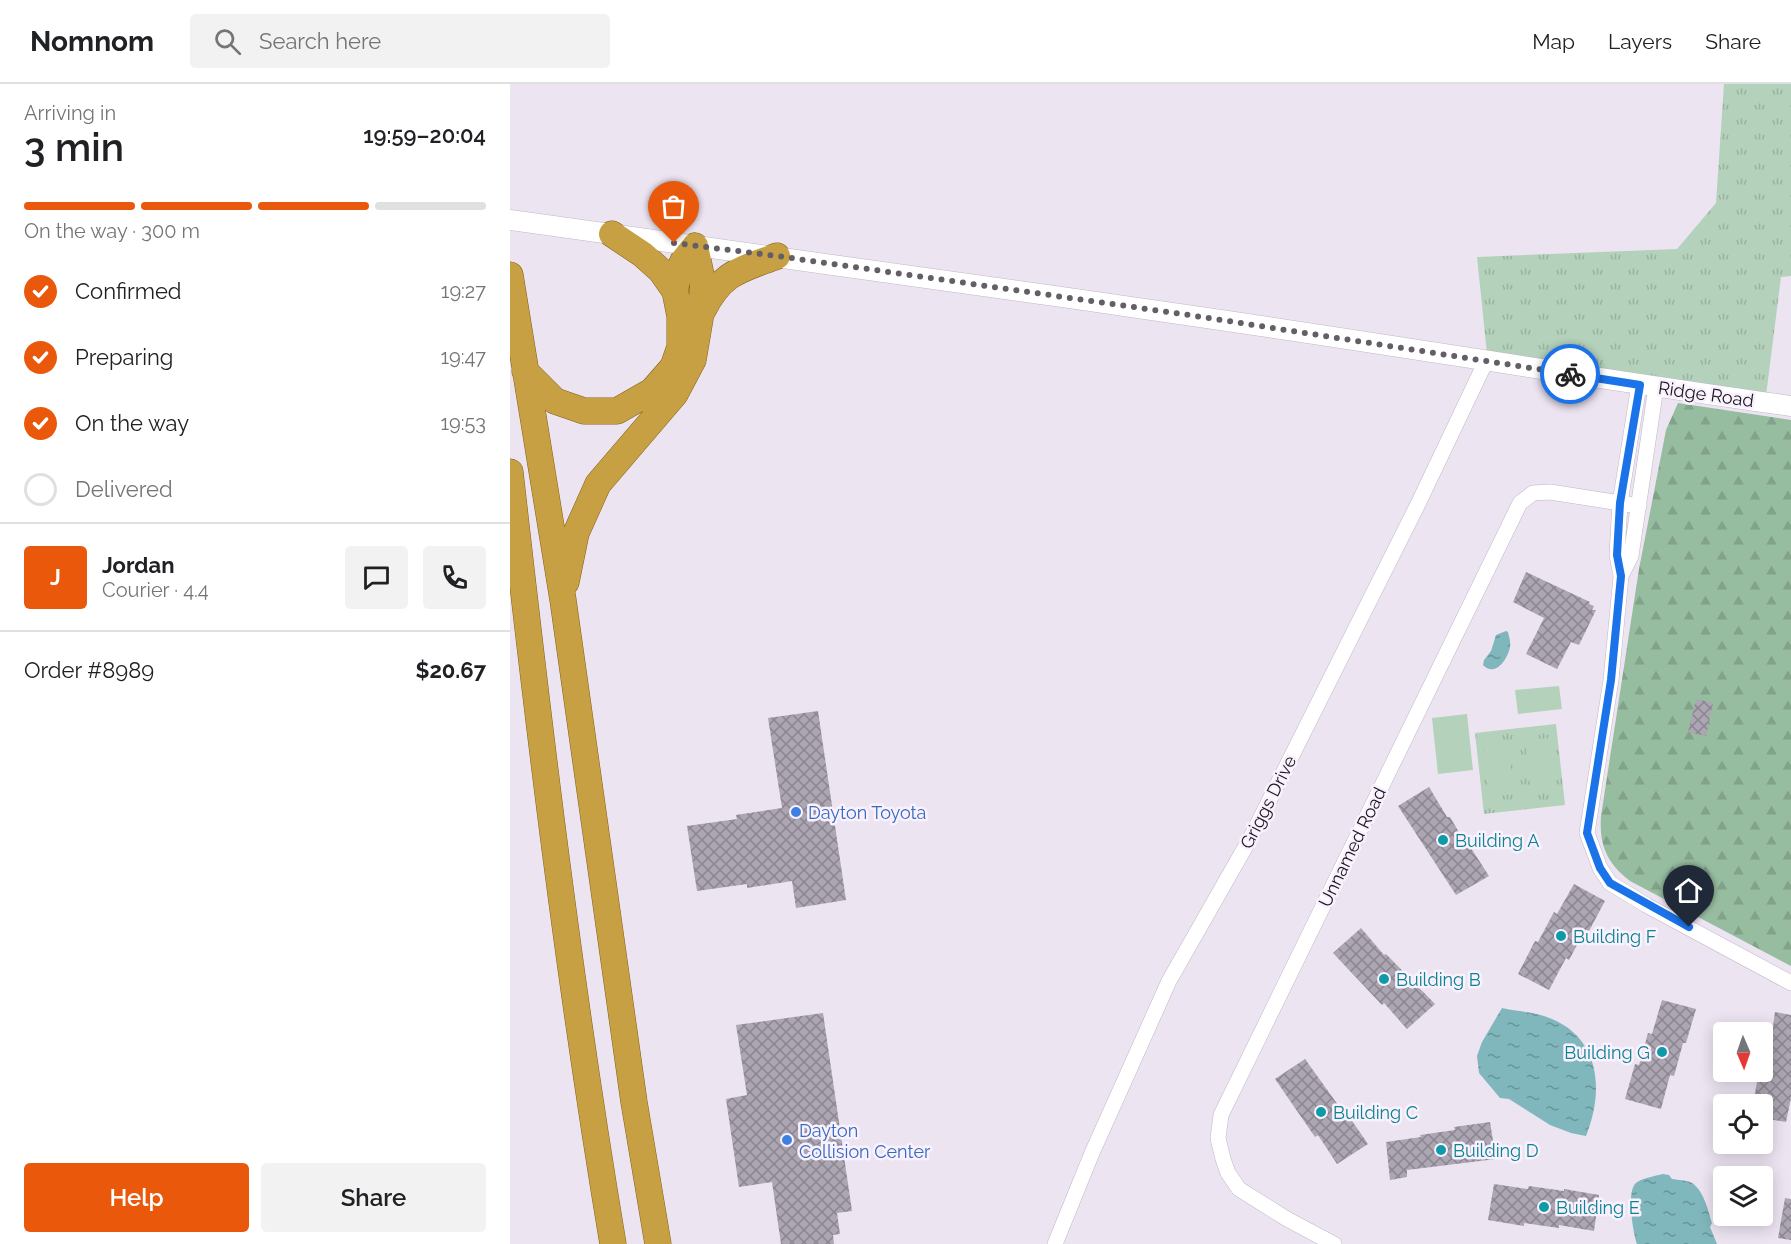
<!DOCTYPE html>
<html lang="en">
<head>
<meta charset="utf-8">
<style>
	:root { --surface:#fff; --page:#f2f2f2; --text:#202124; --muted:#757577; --line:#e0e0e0; --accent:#ea580c }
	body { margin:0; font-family:Raleway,sans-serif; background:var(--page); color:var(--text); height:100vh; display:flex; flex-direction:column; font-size:22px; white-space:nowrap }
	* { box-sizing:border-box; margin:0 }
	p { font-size:20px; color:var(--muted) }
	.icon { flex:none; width:33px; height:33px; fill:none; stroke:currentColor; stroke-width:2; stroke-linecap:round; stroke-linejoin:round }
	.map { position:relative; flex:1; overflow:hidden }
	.side { display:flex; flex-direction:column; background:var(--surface); width:510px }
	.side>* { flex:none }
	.needle { width:39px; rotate:178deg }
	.tools { position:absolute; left:1203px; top:938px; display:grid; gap:12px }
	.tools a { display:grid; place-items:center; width:60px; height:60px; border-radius:6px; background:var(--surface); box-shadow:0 3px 15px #0003; font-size:30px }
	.pin { position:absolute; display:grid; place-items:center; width:51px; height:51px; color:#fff; margin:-62px -26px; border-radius:50% 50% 50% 0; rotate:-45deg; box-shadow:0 0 6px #0007 }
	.pin .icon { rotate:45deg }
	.courier { position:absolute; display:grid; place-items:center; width:60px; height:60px; margin:-30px; border:4px solid #1a73e8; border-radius:50%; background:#fff; color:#222; box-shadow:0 2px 8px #0007 }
	.overview em { font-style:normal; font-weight:600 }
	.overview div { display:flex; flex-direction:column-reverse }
	.overview { display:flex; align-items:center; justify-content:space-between; height:102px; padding:0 24px }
	h1 { font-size:39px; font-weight:600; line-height:45px }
	.bar { display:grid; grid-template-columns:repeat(4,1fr); gap:9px 6px; align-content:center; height:72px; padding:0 24px }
	.bar i { height:8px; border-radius:4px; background:var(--line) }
	.bar .current { background:var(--accent) }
	.bar p { grid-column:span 4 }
	.line { display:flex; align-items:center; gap:15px; padding:0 24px; border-top:2px solid var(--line) }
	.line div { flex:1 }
	.round { display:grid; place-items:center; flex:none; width:63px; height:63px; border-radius:6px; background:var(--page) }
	ol { padding:0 24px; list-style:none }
	li { display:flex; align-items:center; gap:18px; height:66px }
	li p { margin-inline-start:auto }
	li .icon { padding:6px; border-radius:50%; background:var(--accent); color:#fff; stroke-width:4 }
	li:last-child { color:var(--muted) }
	li i { width:33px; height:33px; border:3px solid var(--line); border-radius:50% }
	.cta { display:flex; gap:12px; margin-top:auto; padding:12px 24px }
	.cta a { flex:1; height:69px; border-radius:6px; background:var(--accent); color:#fff; font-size:24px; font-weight:600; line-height:69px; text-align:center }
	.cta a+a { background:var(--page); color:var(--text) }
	header { display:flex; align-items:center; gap:36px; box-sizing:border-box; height:84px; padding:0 30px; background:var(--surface); border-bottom:2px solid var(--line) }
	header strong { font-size:28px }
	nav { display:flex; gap:33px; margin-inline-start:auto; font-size:21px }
	.search { width:420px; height:54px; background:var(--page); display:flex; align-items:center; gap:15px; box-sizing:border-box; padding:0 21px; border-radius:6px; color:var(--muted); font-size:22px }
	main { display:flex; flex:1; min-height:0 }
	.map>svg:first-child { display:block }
	.grass { fill:url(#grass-tufts) }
	.forest { fill:url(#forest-firs) }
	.pitch { fill:#b4d1bb }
	.water { fill:url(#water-ripples) }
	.building { fill:url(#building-cross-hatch) }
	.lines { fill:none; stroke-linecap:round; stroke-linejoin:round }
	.minor-casing { stroke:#c0b7c5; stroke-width:16 }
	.tertiary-casing { stroke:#c0b7c5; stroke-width:21 }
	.trunk-casing { stroke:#836118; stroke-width:27 }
	.minor { stroke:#fff; stroke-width:15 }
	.tertiary { stroke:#fff; stroke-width:20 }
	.trunk { stroke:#c8a044; stroke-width:26 }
	.done { stroke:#645f67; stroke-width:6; stroke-dasharray:0 10.8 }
	.route { stroke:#1a73e8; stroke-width:8 }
	.shop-dot { fill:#3f7fe0; stroke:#faf1ff; stroke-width:2 }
	.culture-dot { fill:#0f9aa8; stroke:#faf1ff; stroke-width:2 }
	.labels { text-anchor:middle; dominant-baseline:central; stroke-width:5; stroke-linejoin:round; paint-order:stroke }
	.street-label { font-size:18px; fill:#1a171c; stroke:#faf1ff }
	.shop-label { font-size:18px; fill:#366cbe; stroke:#faf1ff; text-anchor:start }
	.culture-label { font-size:18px; fill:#0d838f; stroke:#faf1ff; text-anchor:start }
</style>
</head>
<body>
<header>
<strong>Nomnom</strong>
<div class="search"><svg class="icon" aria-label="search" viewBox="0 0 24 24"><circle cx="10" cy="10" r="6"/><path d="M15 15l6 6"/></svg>Search here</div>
<nav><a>Map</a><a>Layers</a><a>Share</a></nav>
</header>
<main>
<section class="side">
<div class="overview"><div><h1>3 min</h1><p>Arriving in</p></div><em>19:59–20:04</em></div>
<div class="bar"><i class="current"></i><i class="current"></i><i class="current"></i><i></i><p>On the way · 300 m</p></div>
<ol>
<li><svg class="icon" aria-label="check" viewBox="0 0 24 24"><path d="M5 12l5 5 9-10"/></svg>Confirmed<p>19:27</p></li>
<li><svg class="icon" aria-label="check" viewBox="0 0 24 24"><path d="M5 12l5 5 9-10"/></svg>Preparing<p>19:47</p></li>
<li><svg class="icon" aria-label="check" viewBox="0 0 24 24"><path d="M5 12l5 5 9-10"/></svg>On the way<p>19:53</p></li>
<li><i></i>Delivered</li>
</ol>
<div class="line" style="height:108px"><b class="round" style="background:var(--accent);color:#fff">J</b><div><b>Jordan</b><p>Courier · 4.4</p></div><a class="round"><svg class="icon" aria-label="chat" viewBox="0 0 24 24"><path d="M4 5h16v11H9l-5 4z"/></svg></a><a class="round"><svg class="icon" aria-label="phone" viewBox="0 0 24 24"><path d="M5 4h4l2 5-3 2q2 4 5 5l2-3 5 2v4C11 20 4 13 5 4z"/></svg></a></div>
<div class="line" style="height:78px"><div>Order #8989</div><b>$20.67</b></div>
<div class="cta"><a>Help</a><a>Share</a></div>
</section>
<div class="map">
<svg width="1281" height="1160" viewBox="0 0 1281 1160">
	<defs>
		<pattern id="grass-tufts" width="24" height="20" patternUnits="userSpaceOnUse" patternTransform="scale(1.5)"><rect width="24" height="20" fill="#b4d1bb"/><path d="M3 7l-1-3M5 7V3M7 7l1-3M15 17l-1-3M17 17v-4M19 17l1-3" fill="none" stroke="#9ab3a0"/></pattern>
		<pattern id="forest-firs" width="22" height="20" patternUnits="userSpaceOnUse" patternTransform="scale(1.5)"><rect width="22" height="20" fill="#97bda0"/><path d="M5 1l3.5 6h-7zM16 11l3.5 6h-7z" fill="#82a289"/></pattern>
		<pattern id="water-ripples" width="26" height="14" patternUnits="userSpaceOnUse" patternTransform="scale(1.5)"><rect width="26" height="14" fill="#80b7bc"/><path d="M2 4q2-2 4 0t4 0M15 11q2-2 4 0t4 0" fill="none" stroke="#689498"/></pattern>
		<pattern id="building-cross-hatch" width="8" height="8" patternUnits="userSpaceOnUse" patternTransform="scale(1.5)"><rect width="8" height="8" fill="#aca5b2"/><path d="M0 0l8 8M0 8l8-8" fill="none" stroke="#8b8590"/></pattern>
	</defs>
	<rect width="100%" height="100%" fill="#ede4f2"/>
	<path class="grass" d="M 1214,0 L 1281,0 L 1281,192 L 1271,193 L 1256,312 L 977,270 L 967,173 L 1167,165 L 1206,119 Z
		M 1046,640 L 1055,721 L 974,730 L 965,649 Z"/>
	<path class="forest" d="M 1168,319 L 1281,336 L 1281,882 L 1120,797 C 1097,779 1089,762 1091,732 L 1129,485 L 1156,346 Z"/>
	<path class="pitch" d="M 1049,602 L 1052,625 L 1008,630 L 1005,606 Z
		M 957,630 L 963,686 L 928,690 L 922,634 Z
		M 1039,654 L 1045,706 L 1021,709 L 1015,656 Z
		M 998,658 L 1004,710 L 980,713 L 974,661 Z"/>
	<path class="water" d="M 996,547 L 998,548 C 999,553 1001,558 1000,563 C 998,575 985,594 973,581 L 974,576 L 981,567 L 986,551 Z
		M 992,924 C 1006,927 1021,928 1034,932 C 1090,950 1095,1005 1076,1052 L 1061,1049 L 1040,1041 L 999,1015 L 990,1014 L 969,989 L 967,972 L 972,958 Z
		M 1153,1090 L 1159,1091 L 1162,1095 C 1168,1096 1177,1096 1182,1099 C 1194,1107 1198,1126 1202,1139 L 1200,1143 L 1207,1160 L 1127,1160 C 1123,1149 1116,1107 1126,1099 C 1132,1094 1145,1092 1153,1090 Z"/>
	<path class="building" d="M 1016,488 L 1080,518 L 1079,520 L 1084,522 L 1082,526 L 1086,526 L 1069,561 L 1061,558 L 1047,585 L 1016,570 L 1034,534 L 1003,518 Z
		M 1186,615 L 1203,619 L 1196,652 L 1178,648 Z
		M 308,627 L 336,816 L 286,824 L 282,797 L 237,804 L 237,800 L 187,807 L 177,742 L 227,735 L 226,731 L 272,724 L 258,634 Z
		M 919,703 L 937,733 L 940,733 L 957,762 L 959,761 L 979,792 L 946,811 L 888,722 Z
		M 1064,800 L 1095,817 L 1079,847 L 1075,846 L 1059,876 L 1056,874 L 1039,906 L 1008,890 L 1025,857 L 1028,858 L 1044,828 L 1047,830 Z
		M 851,844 L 874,871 L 876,870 L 925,920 L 897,945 L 874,919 L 872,921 L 823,869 Z
		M 1152,916 L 1186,925 L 1176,959 L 1173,959 L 1164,992 L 1160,991 L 1151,1025 L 1115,1015 L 1125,980 L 1129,981 L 1138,949 L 1142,950 Z
		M 1265,928 L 1281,931 L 1281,1014 L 1276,1038 L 1252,1034 L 1252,1020 L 1243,1020 L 1247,998 L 1250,998 L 1252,987 L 1256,963 L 1260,964 Z
		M 313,929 L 342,1127 L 327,1129 L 330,1150 L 323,1151 L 324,1160 L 271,1160 L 262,1098 L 229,1103 L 216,1015 L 237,1011 L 226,941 Z
		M 795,975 L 836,1032 L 838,1031 L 858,1060 L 827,1080 L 808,1051 L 805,1053 L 765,995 Z
		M 980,1038 L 986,1075 L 897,1086 L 897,1093 L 880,1096 L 876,1058 L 911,1053 L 910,1051 L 945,1046 L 944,1043 Z
		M 984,1100 L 1018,1105 L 1019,1102 L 1054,1107 L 1054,1105 L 1089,1111 L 1084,1147 L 1049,1141 L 1049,1144 L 1014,1139 L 1014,1142 L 978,1136 Z
		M 1275,1114 L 1281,1115 L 1281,1156 L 1268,1154 Z"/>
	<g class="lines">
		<g class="minor-casing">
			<path id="minor" d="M 1129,301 L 1110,419 L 1107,471 L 1111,492 L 1101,596 L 1077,749 L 1090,784 L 1100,799 L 1136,821 L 1281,899
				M 1111,492 L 1121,472 L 1146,303
				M 545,1160 L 582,1069 L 659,897 L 741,753 L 908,420 L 976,277
				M 824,1160 L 777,1135 L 729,1105 L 718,1089 L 713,1075 L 708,1054 L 711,1031 L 1010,419 L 1023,409 L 1040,408 L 1129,422"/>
		</g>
		<g class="tertiary-casing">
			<path id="tertiary" d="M 0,136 C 226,166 451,198 676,231 C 878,260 1079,294 1281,322"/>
		</g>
		<g class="trunk-casing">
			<path id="trunk" d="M 102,150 L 132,170 L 151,187 L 165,207
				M 0,191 L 53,516 L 124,1018 L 148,1160
				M 193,226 C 212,188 230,186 267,172
				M 15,287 L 45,317 L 74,327 L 107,327 L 142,307 L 163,283 L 170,263 L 170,232 L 165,207 L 168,189 L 173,177 L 185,162
				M 0,388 C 29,646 60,904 103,1160
				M 56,498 L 66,449 L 88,400 L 165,310 L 183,276 L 191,229 L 193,201 L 185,162"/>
		</g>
		<use href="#minor" class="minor"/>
		<use href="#tertiary" class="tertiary"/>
		<use href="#trunk" class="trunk"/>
	</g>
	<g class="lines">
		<path class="done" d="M 164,159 L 267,172 L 679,231 L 1060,290"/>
		<path class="route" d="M 1060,290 L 1130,301 L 1110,419 L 1107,471 L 1111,492 L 1101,596 L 1077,749 L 1090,784 L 1100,799 L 1179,843"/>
	</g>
	<g class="shop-dot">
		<circle cx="286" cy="728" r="6"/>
		<circle cx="277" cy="1056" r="6"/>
	</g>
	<g class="culture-dot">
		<circle cx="933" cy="756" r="6"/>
		<circle cx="1051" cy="852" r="6"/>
		<circle cx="874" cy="895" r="6"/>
		<circle cx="1152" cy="968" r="6"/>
		<circle cx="811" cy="1028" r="6"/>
		<circle cx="931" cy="1066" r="6"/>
		<circle cx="1034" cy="1123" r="6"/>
	</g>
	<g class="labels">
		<g class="street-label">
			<text transform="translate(1196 310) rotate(8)">Ridge Road</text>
			<text transform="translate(758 718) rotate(-63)">Griggs Drive</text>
			<text transform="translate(842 763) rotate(-64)">Unnamed Road</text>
		</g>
		<g class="shop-label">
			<text x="298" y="728">Dayton Toyota</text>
			<text x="289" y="1046">Dayton<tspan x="289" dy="21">Collision Center</tspan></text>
		</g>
		<g class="culture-label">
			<text x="945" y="756">Building A</text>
			<text x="1063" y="852">Building F</text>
			<text x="886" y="895">Building B</text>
			<text x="1140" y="968" text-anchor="end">Building G</text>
			<text x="823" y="1028">Building C</text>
			<text x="943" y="1066">Building D</text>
			<text x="1046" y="1123">Building E</text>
		</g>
	</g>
</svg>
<div class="tools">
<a><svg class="needle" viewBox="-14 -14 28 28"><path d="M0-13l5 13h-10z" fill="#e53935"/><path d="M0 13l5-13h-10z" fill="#757577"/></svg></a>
<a><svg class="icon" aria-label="locate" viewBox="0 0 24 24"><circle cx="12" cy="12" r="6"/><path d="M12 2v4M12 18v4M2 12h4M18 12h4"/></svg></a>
<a><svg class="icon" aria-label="layers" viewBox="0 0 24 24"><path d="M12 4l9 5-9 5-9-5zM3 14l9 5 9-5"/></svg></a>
</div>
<div class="pin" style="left:164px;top:159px;background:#ea580c"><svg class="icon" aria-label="bag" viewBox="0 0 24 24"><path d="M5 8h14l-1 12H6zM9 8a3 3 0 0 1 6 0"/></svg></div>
<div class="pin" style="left:1179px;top:843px;background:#1f2937"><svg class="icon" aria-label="home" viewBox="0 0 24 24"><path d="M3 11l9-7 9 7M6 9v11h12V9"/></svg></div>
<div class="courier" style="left:1060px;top:290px"><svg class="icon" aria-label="bike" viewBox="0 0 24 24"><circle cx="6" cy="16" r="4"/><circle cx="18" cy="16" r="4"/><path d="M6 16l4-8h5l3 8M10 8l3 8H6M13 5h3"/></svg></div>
</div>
</main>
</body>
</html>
